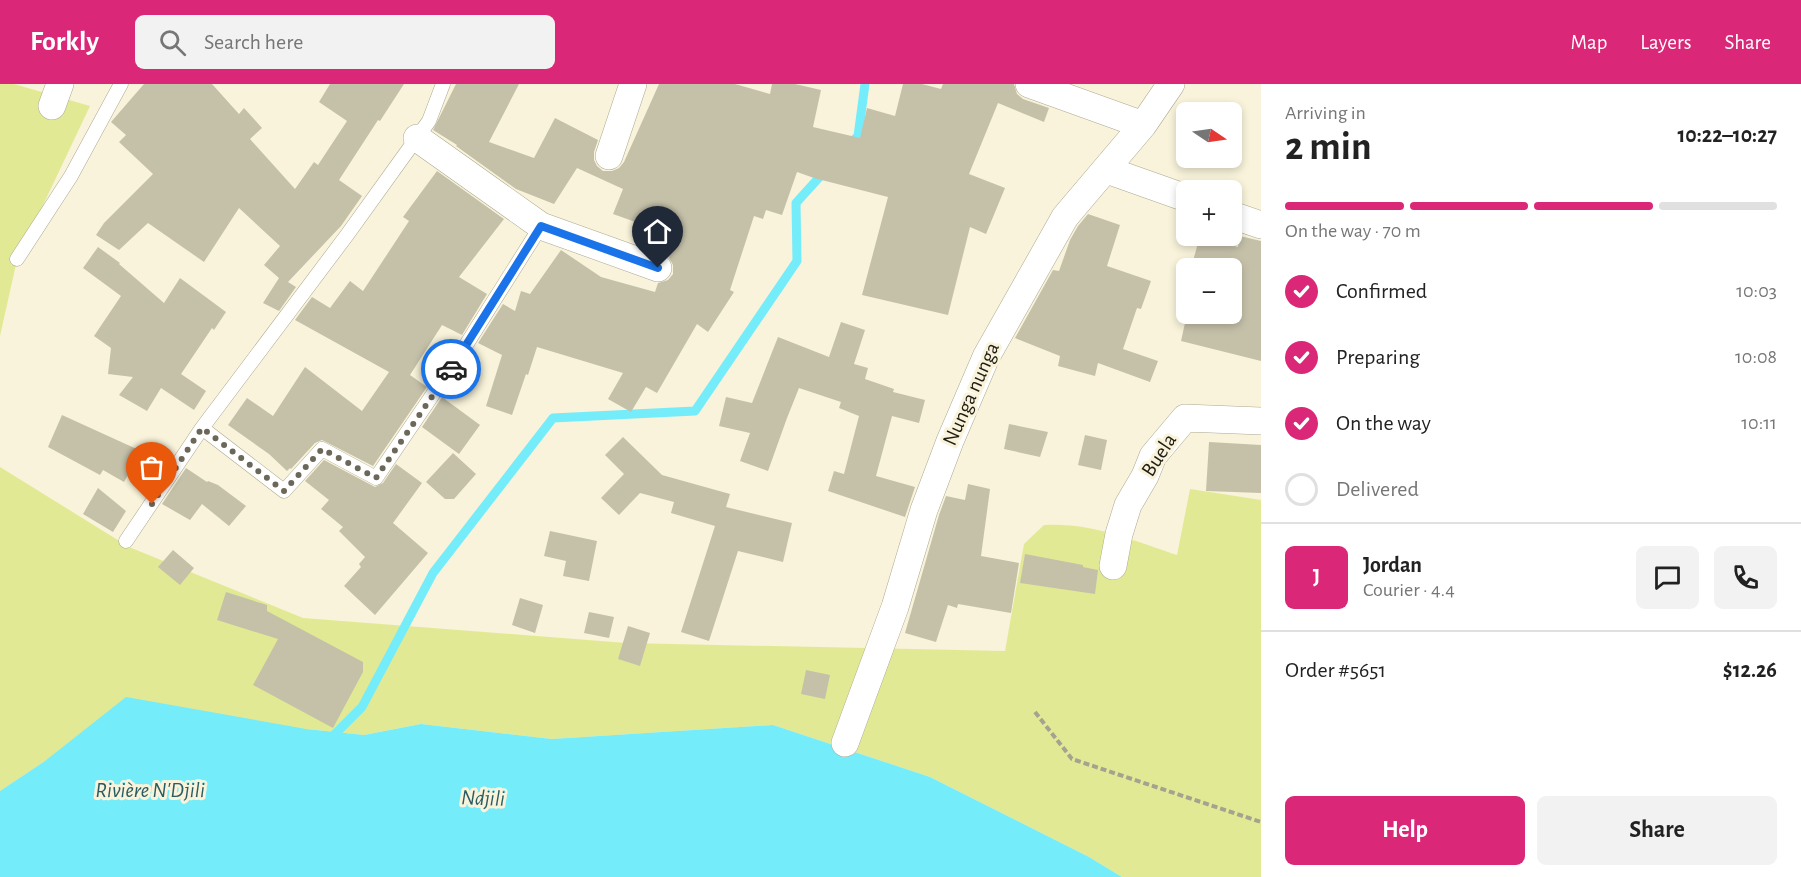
<!DOCTYPE html>
<html lang="en">
<head>
<meta charset="utf-8">
<style>
	:root { --surface:#fff; --page:#f2f2f2; --text:#222; --muted:#767676; --line:#e0e0e0; --accent:#db2777 }
	body { margin:0; font-family:"Alegreya Sans",sans-serif; background:var(--page); color:var(--text); height:100vh; display:flex; flex-direction:column; font-size:22px; white-space:nowrap }
	* { box-sizing:border-box; margin:0 }
	p { font-size:20px; color:var(--muted) }
	.icon { flex:none; width:33px; height:33px; fill:none; stroke:currentColor; stroke-width:2; stroke-linecap:round; stroke-linejoin:round }
	.map { position:relative; flex:1; overflow:hidden }
	.drawer { display:flex; flex-direction:column; background:var(--surface); width:540px }
	.drawer>* { flex:none }
	.needle { width:39px; rotate:103deg }
	.tools { position:absolute; left:1176px; top:18px; display:grid; gap:12px }
	.tools a { display:grid; place-items:center; width:66px; height:66px; border-radius:9px; background:var(--surface); box-shadow:0 3px 9px #0003; font-size:30px }
	.pin { position:absolute; display:grid; place-items:center; width:51px; height:51px; color:#fff; margin:-62px -26px; border-radius:50% 50% 50% 0; rotate:-45deg; box-shadow:0 0 6px #0007 }
	.pin .icon { rotate:45deg }
	.courier { position:absolute; display:grid; place-items:center; width:60px; height:60px; margin:-30px; border:4px solid #1a73e8; border-radius:50%; background:#fff; color:#222; box-shadow:0 2px 8px #0007 }
	.headline em { font-style:normal; font-weight:700 }
	.headline div { display:flex; flex-direction:column-reverse }
	.headline { display:flex; align-items:center; justify-content:space-between; height:102px; padding:0 24px }
	h1 { font-size:39px; font-weight:700; line-height:45px }
	.bar { display:grid; grid-template-columns:repeat(4,1fr); gap:9px 6px; align-content:center; height:72px; padding:0 24px }
	.bar i { height:8px; border-radius:4px; background:var(--line) }
	.bar .on { background:var(--accent) }
	.bar p { grid-column:span 4 }
	.line { display:flex; align-items:center; gap:15px; padding:0 24px; border-top:2px solid var(--line) }
	.line div { flex:1 }
	.round { display:grid; place-items:center; flex:none; width:63px; height:63px; border-radius:9px; background:var(--page) }
	ol { padding:0 24px; list-style:none }
	li { display:flex; align-items:center; gap:18px; height:66px }
	li p { margin-inline-start:auto }
	li .icon { padding:6px; border-radius:50%; background:var(--accent); color:#fff; stroke-width:4 }
	li:last-child { color:var(--muted) }
	li i { width:33px; height:33px; border:3px solid var(--line); border-radius:50% }
	.button { display:flex; gap:12px; margin-top:auto; padding:12px 24px }
	.button a { flex:1; height:69px; border-radius:9px; background:var(--accent); color:#fff; font-size:24px; font-weight:700; line-height:69px; text-align:center }
	.button a+a { background:var(--page); color:var(--text) }
	header { display:flex; align-items:center; gap:36px; box-sizing:border-box; height:84px; padding:0 30px; background:var(--accent); color:#fff }
	header strong { font-size:28px }
	nav { display:flex; gap:33px; margin-inline-start:auto; font-size:21px }
	.search { width:420px; height:54px; background:var(--page); display:flex; align-items:center; gap:15px; box-sizing:border-box; padding:0 21px; border-radius:9px; color:var(--muted); font-size:22px }
	main { display:flex; flex:1; min-height:0 }
	.map>svg:first-child { display:block }
	.green { fill:#e2e995 }
	.water { fill:#74ecf9 }
	.lines { fill:none; stroke-linecap:round; stroke-linejoin:round }
	.stream { stroke:#74ecf9; stroke-width:9 }
	.building { fill:#c5c1a9 }
	.service-casing { stroke:#ada992; stroke-width:15 }
	.minor-casing { stroke:#ada992; stroke-width:28 }
	.path { stroke:#a5a28f; stroke-width:4; stroke-dasharray:6 3; stroke-linecap:butt }
	.service { stroke:#fff; stroke-width:14 }
	.minor { stroke:#fff; stroke-width:27 }
	.done { stroke:#6b6859; stroke-width:6; stroke-dasharray:0 10.8 }
	.route { stroke:#1a73e8; stroke-width:8 }
	.labels { text-anchor:middle; dominant-baseline:central; stroke-width:6; stroke-linejoin:round; paint-order:stroke }
	.street-label { font-size:21px; fill:#1f1d14; stroke:#f8f3da }
	.water-label { font-size:22px; font-style:italic; fill:#295c62; stroke:#f8f3da }
</style>
</head>
<body>
<header>
<strong>Forkly</strong>
<div class="search"><svg class="icon" aria-label="search" viewBox="0 0 24 24"><circle cx="10" cy="10" r="6"/><path d="M15 15l6 6"/></svg>Search here</div>
<nav><a>Map</a><a>Layers</a><a>Share</a></nav>
</header>
<main>
<div class="map">
<svg width="1261" height="793" viewBox="0 0 1261 793">
	<rect width="100%" height="100%" fill="#f8f3da"/>
	<path class="green" d="M 0,0 L 14,0 L 90,22 L 17,176 L 0,252 Z
		M 0,383 L 129,463 L 303,534 L 626,559 L 1005,567 L 1024,460 L 1044,441 C 1090,438 1133,456 1177,471 L 1190,405 L 1261,416 L 1261,793 L 1122,793 L 1089,773 L 930,693 L 773,641 L 552,655 L 421,640 L 364,651 L 306,645 L 45,677 L 0,707 Z"/>
	<path class="water" d="M 126,613 L 306,645 L 364,651 L 421,640 L 552,655 L 773,641 L 930,693 L 1089,773 L 1122,793 L 0,793 L 0,707 L 45,677 Z"/>
	<g class="lines">
		<path class="stream" d="M 848,62 L 858,52 L 865,0
			M 328,657 L 362,623 L 433,489 L 553,334 L 695,327 L 797,177 L 796,119 L 824,88"/>
	</g>
	<path class="building" d="M 144,0 L 212,0 L 239,30 L 244,24 L 262,44 L 250,55 L 295,105 L 314,78 L 318,81 L 347,37 L 319,18 L 330,0 L 404,0 L 380,37 L 378,36 L 339,96 L 362,112 L 341,142 L 288,198 L 296,203 L 279,227 L 263,219 L 279,194 L 264,181 L 280,162 L 239,124 L 204,178 L 148,139 L 119,166 L 96,151 L 104,139 L 153,90 L 119,58 L 126,51 L 111,38 Z
		M 456,0 L 519,0 L 489,58 L 534,74 L 555,34 L 598,56 L 594,68 L 594,76 L 597,82 L 603,87 L 612,87 L 619,84 L 624,78 L 659,0 L 735,0 L 770,10 L 772,0 L 795,0 L 821,6 L 813,43 L 860,54 L 867,24 L 895,32 L 903,0 L 922,0 L 941,5 L 943,0 L 1014,0 L 1017,10 L 1023,15 L 1049,24 L 1044,38 L 998,19 L 969,90 L 1005,104 L 986,150 L 970,143 L 948,231 L 862,211 L 888,113 L 814,94 L 797,88 L 782,131 L 766,126 L 763,135 L 754,132 L 730,206 L 734,208 L 708,248 L 697,240 L 657,309 L 646,303 L 631,328 L 608,315 L 623,289 L 537,263 L 528,291 L 526,290 L 512,331 L 486,322 L 502,271 L 478,259 L 503,220 L 515,227 L 521,207 L 530,210 L 561,166 L 601,193 L 655,208 L 658,199 L 668,196 L 673,190 L 673,181 L 668,172 L 675,152 L 613,130 L 623,105 L 577,84 L 554,120 L 516,105 L 456,62 L 457,61 L 433,46 Z
		M 437,87 L 504,135 L 459,193 L 487,210 L 462,251 L 442,241 L 410,291 L 427,303 L 373,382 L 322,356 L 315,359 L 291,385 L 290,384 L 287,387 L 269,370 L 228,341 L 247,314 L 273,332 L 305,283 L 362,327 L 389,288 L 295,236 L 312,213 L 330,224 L 350,197 L 363,207 L 409,137 L 403,133 Z
		M 1088,130 L 1120,141 L 1107,182 L 1151,197 L 1141,225 L 1137,224 L 1123,265 L 1158,277 L 1150,298 L 1098,279 L 1095,292 L 1058,282 L 1060,272 L 1015,254 L 1053,186 L 1059,187 L 1070,156 L 1078,142 Z
		M 1200,152 L 1238,163 L 1240,152 L 1261,157 L 1261,277 L 1181,257 L 1187,230 L 1232,230 L 1232,184 L 1191,184 Z
		M 98,163 L 120,179 L 119,180 L 164,219 L 180,194 L 226,228 L 214,246 L 212,244 L 181,290 L 206,307 L 194,326 L 161,304 L 147,327 L 119,311 L 133,293 L 108,290 L 111,264 L 94,252 L 121,212 L 83,184 Z
		M 841,238 L 865,246 L 854,280 L 868,284 L 865,295 L 894,305 L 893,308 L 925,316 L 919,339 L 892,332 L 876,392 L 915,403 L 905,433 L 828,407 L 834,387 L 844,390 L 859,332 L 839,324 L 841,318 L 799,304 L 787,334 L 768,387 L 740,377 L 750,349 L 719,342 L 726,313 L 752,319 L 778,253 L 829,273 Z
		M 442,313 L 480,341 L 459,370 L 422,343 Z
		M 62,331 L 141,367 L 124,398 L 103,386 L 100,391 L 48,363 Z
		M 1009,340 L 1048,348 L 1040,373 L 1004,365 Z
		M 1085,351 L 1107,356 L 1101,386 L 1078,381 Z
		M 623,353 L 662,391 L 730,410 L 726,423 L 792,439 L 783,478 L 738,467 L 709,557 L 681,548 L 715,442 L 671,429 L 674,418 L 640,409 L 619,431 L 601,414 L 624,390 L 605,371 Z
		M 1209,358 L 1261,361 L 1261,409 L 1206,407 Z
		M 453,369 L 476,390 L 454,415 L 445,415 L 426,398 Z
		M 324,376 L 375,403 L 383,399 L 396,380 L 422,399 L 393,439 L 428,469 L 375,531 L 344,502 L 361,483 L 359,480 L 365,473 L 339,447 L 343,443 L 321,425 L 329,416 L 305,397 Z
		M 186,384 L 207,398 L 208,397 L 218,401 L 246,422 L 229,442 L 202,420 L 190,436 L 162,420 Z
		M 968,400 L 990,405 L 981,472 L 1019,479 L 1011,529 L 958,520 L 957,524 L 948,521 L 936,558 L 905,549 L 939,431 L 946,412 L 965,416 Z
		M 98,404 L 126,427 L 113,448 L 83,430 Z
		M 550,447 L 597,457 L 589,497 L 563,492 L 566,477 L 544,472 Z
		M 173,466 L 194,484 L 180,501 L 158,483 Z
		M 1025,470 L 1083,481 L 1083,483 L 1098,486 L 1095,510 L 1020,499 Z
		M 226,508 L 267,521 L 267,527 L 363,578 L 363,588 L 333,644 L 253,601 L 278,555 L 217,536 Z
		M 520,514 L 543,521 L 535,549 L 512,541 Z
		M 589,528 L 614,533 L 609,554 L 584,549 Z
		M 628,542 L 650,549 L 640,582 L 618,575 Z
		M 806,586 L 830,591 L 825,615 L 801,610 Z"/>
	<g class="lines">
		<g class="service-casing">
			<path id="service" d="M 17,175 L 71,92 L 121,0
				M 202,344 L 284,407 L 322,365 L 376,394 L 461,269 L 541,142
				M 126,457 L 202,344 L 347,151 L 429,37 L 443,0"/>
		</g>
		<g class="minor-casing">
			<path id="minor" d="M 1029,0 L 1143,41
				M 52,22 L 60,0
				M 417,54 L 541,142 L 658,184
				M 609,72 L 633,0
				M 1107,86 L 1186,114
				M 1232,131 L 1261,141
				M 1113,482 L 1119,450 L 1128,421 L 1145,392 L 1153,372 L 1185,334 L 1261,337
				M 845,659 L 895,523 L 924,426 L 950,357 L 986,273 L 1065,133 L 1143,41 L 1171,0"/>
		</g>
		<path class="path" d="M 1035,628 L 1072,675 L 1261,738"/>
		<use href="#service" class="service"/>
		<use href="#minor" class="minor"/>
	</g>
	<g class="lines">
		<path class="done" d="M 152,420 L 202,344 L 284,407 L 322,365 L 376,394 L 451,285"/>
		<path class="route" d="M 451,285 L 541,142 L 658,184"/>
	</g>
	<g class="labels">
		<g class="street-label">
			<text transform="translate(971 310) rotate(-66)">Nunga nunga</text>
			<text transform="translate(1159 371) rotate(-57)">Buela</text>
		</g>
		<g class="water-label">
			<text x="150" y="706">Rivière N'Djili</text>
			<text transform="translate(483 714) rotate(2)">Ndjili</text>
		</g>
	</g>
</svg>
<div class="tools">
<a><svg class="needle" viewBox="-14 -14 28 28"><path d="M0-13l5 13h-10z" fill="#e53935"/><path d="M0 13l5-13h-10z" fill="#767676"/></svg></a>
<a>+</a>
<a>−</a>
</div>
<div class="pin" style="left:152px;top:420px;background:#ea580c"><svg class="icon" aria-label="bag" viewBox="0 0 24 24"><path d="M5 8h14l-1 12H6zM9 8a3 3 0 0 1 6 0"/></svg></div>
<div class="pin" style="left:658px;top:184px;background:#1f2937"><svg class="icon" aria-label="home" viewBox="0 0 24 24"><path d="M3 11l9-7 9 7M6 9v11h12V9"/></svg></div>
<div class="courier" style="left:451px;top:285px"><svg class="icon" aria-label="car" viewBox="0 0 24 24"><path d="M5 17H2v-5l4-1 3-4h7l3 4 3 1v5h-3M9 17h6M6 11h13"/><circle cx="7" cy="17" r="2"/><circle cx="17" cy="17" r="2"/></svg></div>
</div>
<section class="drawer">
<div class="headline"><div><h1>2 min</h1><p>Arriving in</p></div><em>10:22–10:27</em></div>
<div class="bar"><i class="on"></i><i class="on"></i><i class="on"></i><i></i><p>On the way · 70 m</p></div>
<ol>
<li><svg class="icon" aria-label="check" viewBox="0 0 24 24"><path d="M5 12l5 5 9-10"/></svg>Confirmed<p>10:03</p></li>
<li><svg class="icon" aria-label="check" viewBox="0 0 24 24"><path d="M5 12l5 5 9-10"/></svg>Preparing<p>10:08</p></li>
<li><svg class="icon" aria-label="check" viewBox="0 0 24 24"><path d="M5 12l5 5 9-10"/></svg>On the way<p>10:11</p></li>
<li><i></i>Delivered</li>
</ol>
<div class="line" style="height:108px"><b class="round" style="background:var(--accent);color:#fff">J</b><div><b>Jordan</b><p>Courier · 4.4</p></div><a class="round"><svg class="icon" aria-label="chat" viewBox="0 0 24 24"><path d="M4 5h16v11H9l-5 4z"/></svg></a><a class="round"><svg class="icon" aria-label="phone" viewBox="0 0 24 24"><path d="M5 4h4l2 5-3 2q2 4 5 5l2-3 5 2v4C11 20 4 13 5 4z"/></svg></a></div>
<div class="line" style="height:78px"><div>Order #5651</div><b>$12.26</b></div>
<div class="button"><a>Help</a><a>Share</a></div>
</section>
</main>
</body>
</html>
